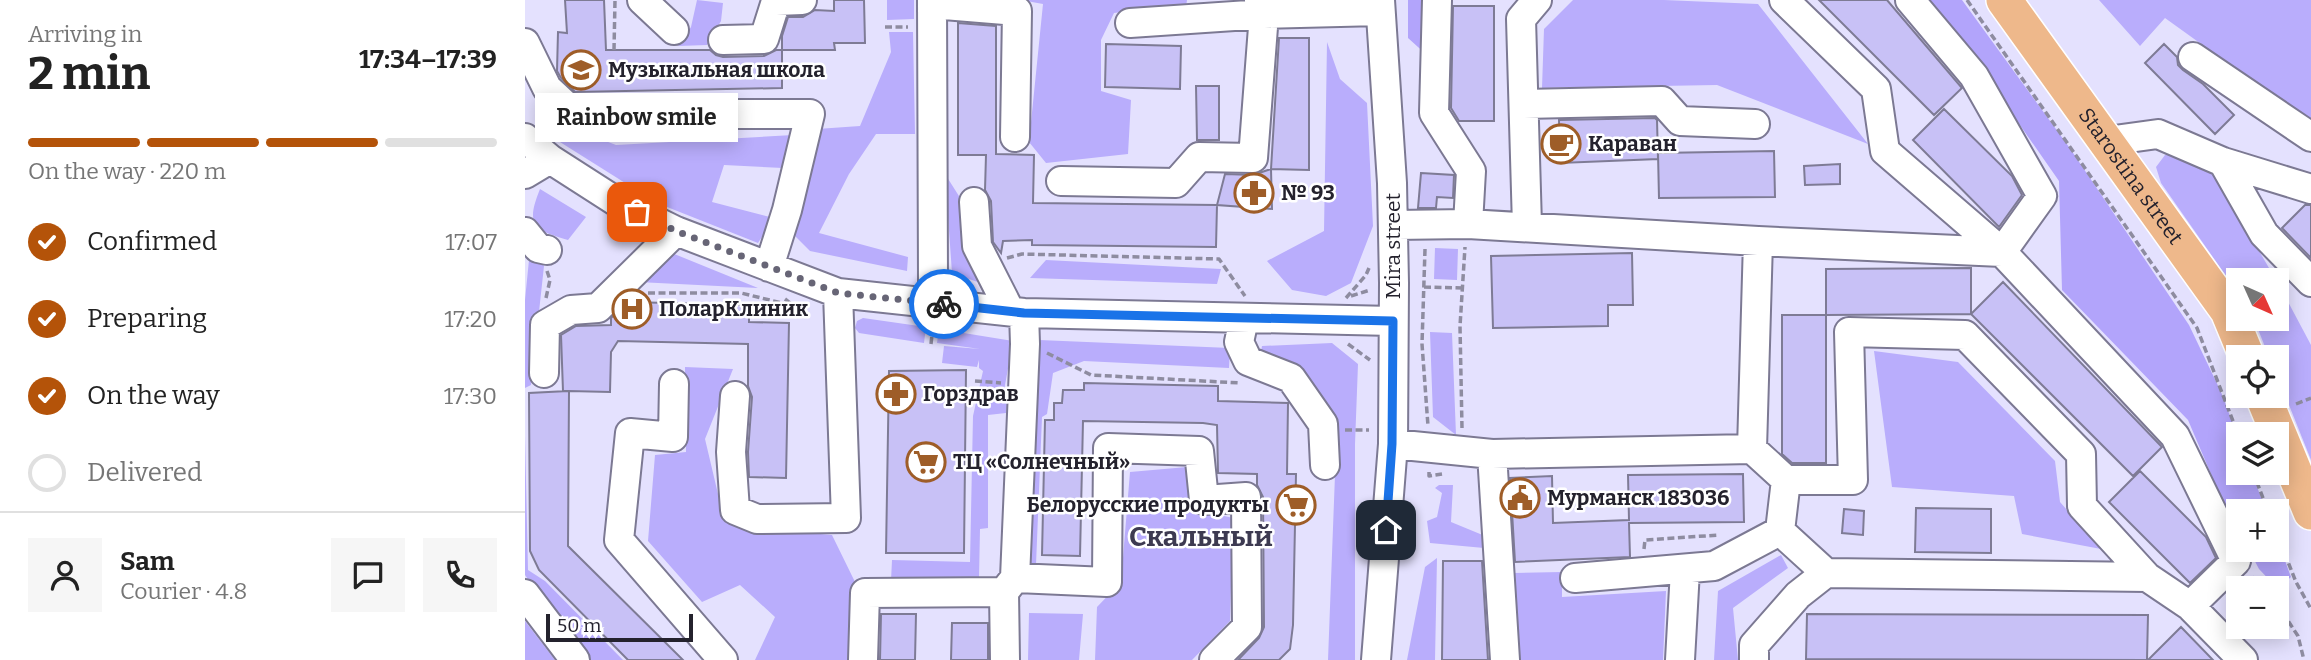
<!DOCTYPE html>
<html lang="en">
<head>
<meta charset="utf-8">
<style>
	:root { --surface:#fff; --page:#f6f6f6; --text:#222; --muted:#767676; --line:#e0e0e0; --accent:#b45309 }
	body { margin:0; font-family:Bitter,serif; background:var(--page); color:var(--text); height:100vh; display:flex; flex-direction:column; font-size:26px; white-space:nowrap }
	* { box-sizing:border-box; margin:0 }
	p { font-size:23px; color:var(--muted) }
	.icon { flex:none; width:38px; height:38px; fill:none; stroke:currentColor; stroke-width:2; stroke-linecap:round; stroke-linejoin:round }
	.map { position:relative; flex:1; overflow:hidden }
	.side { display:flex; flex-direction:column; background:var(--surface); width:525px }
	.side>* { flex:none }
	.needle { width:46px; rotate:135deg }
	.controls { position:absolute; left:1701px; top:268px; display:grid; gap:14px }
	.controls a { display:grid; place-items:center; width:63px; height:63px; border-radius:0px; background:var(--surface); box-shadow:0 4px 18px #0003; font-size:35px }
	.scale { position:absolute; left:21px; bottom:18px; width:147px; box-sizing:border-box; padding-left:7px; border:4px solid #24222d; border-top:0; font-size:19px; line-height:24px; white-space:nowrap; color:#24222d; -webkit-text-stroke:5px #fff; paint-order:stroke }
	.pin { position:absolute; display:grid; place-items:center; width:60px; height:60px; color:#fff; margin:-30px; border-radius:14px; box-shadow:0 4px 10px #0006 }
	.courier { position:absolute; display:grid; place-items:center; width:70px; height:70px; margin:-35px; border:5px solid #1a73e8; border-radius:50%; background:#fff; color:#222; box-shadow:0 2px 9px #0007 }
	.bubble { position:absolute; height:49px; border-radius:0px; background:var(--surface); box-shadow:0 4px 18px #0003; font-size:23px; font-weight:700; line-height:49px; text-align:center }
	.overview em { font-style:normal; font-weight:700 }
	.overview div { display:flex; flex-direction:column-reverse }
	.overview { display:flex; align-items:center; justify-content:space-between; height:119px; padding:0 28px }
	h1 { font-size:46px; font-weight:700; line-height:52px }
	.bar { display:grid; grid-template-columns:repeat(4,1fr); gap:10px 7px; align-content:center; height:84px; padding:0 28px }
	.bar i { height:9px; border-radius:5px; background:var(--line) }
	.bar .on { background:var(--accent) }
	.bar p { grid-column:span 4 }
	.line { display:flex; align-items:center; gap:18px; padding:0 28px; border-top:2px solid var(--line) }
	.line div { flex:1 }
	.round { display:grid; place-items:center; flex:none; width:74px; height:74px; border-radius:0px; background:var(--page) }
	ol { padding:0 28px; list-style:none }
	li { display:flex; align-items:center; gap:21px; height:77px }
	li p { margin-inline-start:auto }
	li .icon { padding:7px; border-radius:50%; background:var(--accent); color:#fff; stroke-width:4 }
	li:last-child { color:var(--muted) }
	li i { width:38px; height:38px; border:4px solid var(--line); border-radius:50% }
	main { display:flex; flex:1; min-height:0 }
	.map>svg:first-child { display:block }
	.green { fill:#b9adfc }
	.forest { fill:#b2a4fb }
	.building { fill:#c8c1f6; stroke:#7e7b95; stroke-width:2 }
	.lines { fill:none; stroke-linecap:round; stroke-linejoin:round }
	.minor-casing { stroke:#7c7993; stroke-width:32 }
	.major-casing { stroke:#fff; stroke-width:38 }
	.path { stroke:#8e8ca0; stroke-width:3.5; stroke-dasharray:7 3.5; stroke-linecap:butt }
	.minor { stroke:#fff; stroke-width:28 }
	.major { stroke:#eeb88b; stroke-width:35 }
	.done { stroke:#676576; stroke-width:7; stroke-dasharray:0 12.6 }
	.route { stroke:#1a73e8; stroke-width:9 }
	.labels { text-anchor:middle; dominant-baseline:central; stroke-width:5; stroke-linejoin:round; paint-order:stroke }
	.poi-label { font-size:21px; font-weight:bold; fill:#24222d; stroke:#fff; text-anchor:start }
	.street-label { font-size:21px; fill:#24222d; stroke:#fff }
	.district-label { font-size:28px; font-weight:bold; fill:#3d3a51; stroke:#fff }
</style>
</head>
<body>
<main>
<section class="side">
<div class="overview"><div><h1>2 min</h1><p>Arriving in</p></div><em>17:34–17:39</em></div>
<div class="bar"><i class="on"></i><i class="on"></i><i class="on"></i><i></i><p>On the way · 220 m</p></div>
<ol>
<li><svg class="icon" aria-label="check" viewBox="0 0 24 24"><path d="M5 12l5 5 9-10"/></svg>Confirmed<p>17:07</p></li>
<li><svg class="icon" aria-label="check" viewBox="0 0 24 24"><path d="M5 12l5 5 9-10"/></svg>Preparing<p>17:20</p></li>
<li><svg class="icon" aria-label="check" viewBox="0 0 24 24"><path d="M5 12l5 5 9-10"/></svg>On the way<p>17:30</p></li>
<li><i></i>Delivered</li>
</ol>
<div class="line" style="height:126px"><a class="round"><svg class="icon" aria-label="person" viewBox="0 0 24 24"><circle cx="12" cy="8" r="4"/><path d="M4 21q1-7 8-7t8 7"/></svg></a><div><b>Sam</b><p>Courier · 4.8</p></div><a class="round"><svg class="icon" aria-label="chat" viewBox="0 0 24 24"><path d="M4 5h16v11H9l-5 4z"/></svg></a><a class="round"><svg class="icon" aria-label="phone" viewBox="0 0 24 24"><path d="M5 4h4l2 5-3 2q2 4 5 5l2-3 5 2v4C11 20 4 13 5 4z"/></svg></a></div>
</section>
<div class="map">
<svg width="1786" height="660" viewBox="0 0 1786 660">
	<rect width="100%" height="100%" fill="#e4e1fe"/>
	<path class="green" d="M 172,0 L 198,3 L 196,21 L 182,45 L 153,46 L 166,27 Z
		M 362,0 L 389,0 L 389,19 L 362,20 Z
		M 496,0 L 662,0 L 661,7 L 632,7 L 589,13 L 576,40 L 576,91 L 606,100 L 603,154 L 521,163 L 504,142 L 518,4 Z
		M 1048,0 L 1139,0 L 1233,4 L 1343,144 L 1192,85 L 1017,88 L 1019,29 Z
		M 1574,0 L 1786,0 L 1786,123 L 1640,18 L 1615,46 Z
		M 364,32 L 388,32 L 390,134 L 351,134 L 324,174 L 294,233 L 383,257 L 382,271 L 285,251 L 265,231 L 292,129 L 335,126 L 366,52 Z
		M 802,42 L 815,79 L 842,103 L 848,226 L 826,283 L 801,296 L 767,290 L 742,261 L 799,231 Z
		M 34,123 L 91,145 L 268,135 L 258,168 L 199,165 L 187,202 L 249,218 L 233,243 L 132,203 L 27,137 Z
		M 1640,155 L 1652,155 L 1687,170 L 1751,280 L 1713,280 L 1713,293 L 1636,183 L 1631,167 Z
		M 420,174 L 439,204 L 464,286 L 427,273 Z
		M 15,189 L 61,217 L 43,240 C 9,230 0,226 15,189 Z
		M 910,248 L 933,249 L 932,280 L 909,279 Z
		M 137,249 L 233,288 L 113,282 Z
		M 5,250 L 19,266 L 6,385 L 0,388 L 0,300 Z
		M 521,260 L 696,269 L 692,284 L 505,278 Z
		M 1752,281 L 1786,345 L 1786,460 L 1752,375 L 1752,357 L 1744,357 L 1729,319 L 1752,318 Z
		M 338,318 L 401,327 L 399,343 L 334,333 L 330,328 L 332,321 Z
		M 414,329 L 488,341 L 478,396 L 483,400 L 481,413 L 463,415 L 463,528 L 455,529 L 454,578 L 366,581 L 367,560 L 445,562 L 448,416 L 458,371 L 454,368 L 454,360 L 452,367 L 417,363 L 419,346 L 455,349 L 412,343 Z
		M 905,332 L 927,333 L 931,435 L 908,417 Z
		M 514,340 L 705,348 L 704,368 L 559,361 L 528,373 L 522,414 L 517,417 L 511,565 L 503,567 Z
		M 807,343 L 833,364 L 830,444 L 830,660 L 803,660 L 812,422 L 773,365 L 734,362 L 737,346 Z
		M 1349,351 L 1433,362 L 1530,461 L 1535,502 L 1576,549 L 1497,534 L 1489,496 L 1367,487 Z
		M 160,367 L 208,369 L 180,439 L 193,494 L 219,527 L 307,535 L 330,582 L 327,660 L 230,660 L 250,617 L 215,585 L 177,602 L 123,541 L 130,455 L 161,452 Z
		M 0,436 L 3,570 L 20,581 L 98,660 L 60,660 L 0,575 Z
		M 662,467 L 664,508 L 708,518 L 705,621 L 667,660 L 570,660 L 572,607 L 596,582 L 605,472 Z
		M 914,485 L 928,485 L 926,522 L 960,536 L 959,548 L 905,543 L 902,521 L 912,517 L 917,493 L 910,488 Z
		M 1256,555 L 1263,568 L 1208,608 L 1213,660 L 1189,660 L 1193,591 Z
		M 912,558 L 910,660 L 882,660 L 900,567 Z
		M 1037,572 L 1037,597 L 1141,591 L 1138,660 L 990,660 L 988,573 Z
		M 504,613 L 558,614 L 554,660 L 503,660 Z
		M 0,621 L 30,660 L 0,660 Z"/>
	<path class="forest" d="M 883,0 L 903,0 L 903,56 L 883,38 Z
		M 1399,0 L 1437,0 L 1544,147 L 1664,325 L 1696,392 L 1713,437 L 1713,472 L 1727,473 L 1741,511 L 1713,511 L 1713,530 L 1697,500 L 1663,420 L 1537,290 L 1534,181 L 1437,42 Z
		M 1752,539 L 1766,577 L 1753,589 L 1734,569 L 1724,550 L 1752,550 Z"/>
	<path class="building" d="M 40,0 L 79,0 L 81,50 L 185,50 L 191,55 L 198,57 L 239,56 L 251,50 L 257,50 L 257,88 L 50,92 L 36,78 L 32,71 L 33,32 L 42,33 Z
		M 309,0 L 339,0 L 340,43 L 309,43 L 310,50 L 257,50 L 257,36 L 263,17 L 278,17 L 290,10 L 309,11 Z
		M 1294,0 L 1362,0 L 1437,88 L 1409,115 Z
		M 928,6 L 969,6 L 969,121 L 934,121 L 926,108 Z
		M 433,23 L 471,26 L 471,154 L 509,155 L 508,203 L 692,205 L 691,247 L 507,245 L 507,240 L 478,241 L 476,253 L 468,242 L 466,201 L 460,190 L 461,155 L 433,155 Z
		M 754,38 L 784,38 L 784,170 L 746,169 Z
		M 581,44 L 656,46 L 655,89 L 580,87 Z
		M 1639,44 L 1652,57 L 1653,65 L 1658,70 L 1678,84 L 1709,115 L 1690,134 L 1620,63 Z
		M 671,86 L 694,86 L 694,140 L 672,140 Z
		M 1419,109 L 1487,176 L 1497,195 L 1474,227 L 1388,140 Z
		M 1130,118 L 1132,120 L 1133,159 L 1035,163 L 1034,120 Z
		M 1249,151 L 1250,197 L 1134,198 L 1133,153 Z
		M 1315,164 L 1315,184 L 1280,185 L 1279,166 Z
		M 746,169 L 747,209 L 692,205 L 700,174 L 728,175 Z
		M 896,173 L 929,175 L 928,198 L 912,197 L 911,208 L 893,208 Z
		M 1780,205 L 1786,205 L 1786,258 L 1757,228 Z
		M 1107,253 L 1108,305 L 1083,305 L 1083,326 L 968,328 L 966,256 Z
		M 1446,268 L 1446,314 L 1301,315 L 1301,269 Z
		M 1478,282 L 1636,446 L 1637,447 L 1608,476 L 1446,314 Z
		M 103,302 L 224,305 L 224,322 L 264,323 L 261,478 L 224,477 L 223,452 L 227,397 L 223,386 L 223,344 L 93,341 L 86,352 L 85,392 L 44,391 L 43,546 L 158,660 L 103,660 L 14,570 L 5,551 L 4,393 L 43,391 L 38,391 L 36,335 L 51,326 L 86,325 L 86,318 Z
		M 1257,315 L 1301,315 L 1301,463 L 1267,463 L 1257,454 Z
		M 441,370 L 439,553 L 361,553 L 364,371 Z
		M 559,383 L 693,386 L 693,401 L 763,403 L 762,474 L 771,474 L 768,625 L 765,649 L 754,660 L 713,660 L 734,638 L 739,627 L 738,497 L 732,485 L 732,474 L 693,473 L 692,425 L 678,423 L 558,421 L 555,556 L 517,555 L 520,420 L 529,420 L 529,403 L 537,403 L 538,390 L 559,390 Z
		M 1615,471 L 1681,537 L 1691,558 L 1665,583 L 1584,502 Z
		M 1218,474 L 1219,522 L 1104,523 L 1105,557 L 990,562 L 985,478 L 1027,476 L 1028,523 L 1104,520 L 1103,475 Z
		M 1391,508 L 1466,509 L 1466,553 L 1390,552 Z
		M 1319,509 L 1339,511 L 1338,535 L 1317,533 Z
		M 918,561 L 957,561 L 963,660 L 917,660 Z
		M 356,614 L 391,614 L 390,660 L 355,660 Z
		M 1282,614 L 1623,615 L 1622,660 L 1281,659 Z
		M 427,623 L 463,623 L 463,660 L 426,660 Z
		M 1656,627 L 1688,660 L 1623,660 Z"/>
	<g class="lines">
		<g class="minor-casing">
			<path id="minor" d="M 117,0 L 149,30
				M 912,0 L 909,113 L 946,171 L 943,224
				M 1259,0 L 1351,89 L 1360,151 L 1477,252 L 1517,196 L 1449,76 L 1385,0
				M 407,11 L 419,5 L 492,11 L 490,137
				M 605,23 L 739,14 L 734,0
				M 198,40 L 239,39 L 251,1 L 277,0
				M 0,43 L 22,88 L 50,114 L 285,114 L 262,210 L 244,267
				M 1668,57 L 1786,137
				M 999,104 L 1137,101 L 1155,121 L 1230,124
				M 0,138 L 25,159 L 92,202 L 151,231 L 313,293 L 499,313 L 868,321
				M 1582,141 L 1633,134 L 1698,162 L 1739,234 L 1786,282
				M 1698,162 L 1786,189
				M 0,174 L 25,159
				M 536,181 L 651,183 L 674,157 L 728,158 L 739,14 L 855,11
				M 449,202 L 452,246 L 485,311
				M 869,225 L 943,224 L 1233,241 L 1477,252 L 1650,436 L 1711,561 L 1665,606
				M 1002,226 L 996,19 L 1012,0
				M 0,232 L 13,248 L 22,250
				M 406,302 L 408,282 L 407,0
				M 719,319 L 714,342 L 723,361 L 766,378 L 798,424 L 800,465
				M 19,373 L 20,325 L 46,310 L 73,308 L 151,231
				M 149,384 L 148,437 L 105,433 L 94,540 L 198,660
				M 210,396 L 206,452 L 210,510 L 232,519 L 321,518 L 313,293
				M 868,444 L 967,454 L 1227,449 L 1261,480 L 1255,531 L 1301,573
				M 1227,449 L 1233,241
				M 967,454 L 980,660
				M 1261,480 L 1328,480 L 1324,332 L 1440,335 L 1556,454 L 1557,506 L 1622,577
				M 490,578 L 582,582 L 583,448 L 674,451 L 679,500 L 721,497 L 722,627 L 689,660
				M 1050,578 L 1189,566 L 1255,531
				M 0,594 L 50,660
				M 338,660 L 340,593 L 479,592
				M 480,660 L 479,592 L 490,578 L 500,344 L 499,313
				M 851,660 L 868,444 L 869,283 L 867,183 L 855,0
				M 1155,660 L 1160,570
				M 1229,660 L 1229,645 L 1273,595 L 1301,573 L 1622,577 L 1665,606 L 1718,660"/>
		</g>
		<g class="major-casing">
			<g id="major">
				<path id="s1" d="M 1479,0 L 1703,311 L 1722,357"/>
				<path d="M 1738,396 L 1786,512"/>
			</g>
		</g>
		<path class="path" d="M 1442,0 L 1672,328 L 1713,434
			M 360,27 L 383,27
			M 89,50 L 90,0
			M 900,249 L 897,344 L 903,426
			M 482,258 L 497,254 L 694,259 L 720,296
			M 899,287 L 938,288
			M 123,293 L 216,293 L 265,305
			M 826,296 L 845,290
			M 21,298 L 25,280 L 22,271
			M 821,298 L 841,275 L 844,268
			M 260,299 L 269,306 L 281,308
			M 406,344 L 408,326
			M 823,344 L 845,360
			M 522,353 L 566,375 L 715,383
			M 450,381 L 476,383
			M 1771,404 L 1786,398
			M 937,428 L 935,326 L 940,247
			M 820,430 L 844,430
			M 904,472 L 904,476 L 917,474
			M 1728,472 L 1743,511
			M 1752,534 L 1771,582 L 1786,609
			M 1119,549 L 1120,540 L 1194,535
			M 1727,577 L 1737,588
			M 1752,604 L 1773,636 L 1779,660"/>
		<use href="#minor" class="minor"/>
		<use href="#major" class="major"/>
	</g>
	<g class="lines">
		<path class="done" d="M 112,212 L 151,231 L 313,293 L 419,304"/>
		<path class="route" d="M 419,304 L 499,313 L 868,321 L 867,444 L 861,530"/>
	</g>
	<defs>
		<g id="school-ring" transform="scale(2.0125)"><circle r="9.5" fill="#fff" stroke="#9e5d28" stroke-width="1.5"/><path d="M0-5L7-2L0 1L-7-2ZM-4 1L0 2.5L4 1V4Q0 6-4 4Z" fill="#9e5d28"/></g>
		<g id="cafe-ring" transform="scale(2.0125)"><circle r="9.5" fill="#fff" stroke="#9e5d28" stroke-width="1.5"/><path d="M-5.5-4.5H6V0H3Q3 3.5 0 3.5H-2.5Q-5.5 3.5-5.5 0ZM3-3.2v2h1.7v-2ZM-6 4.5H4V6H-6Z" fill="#9e5d28"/></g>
		<g id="pharmacy-ring" transform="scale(2.0125)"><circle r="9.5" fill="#fff" stroke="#9e5d28" stroke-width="1.5"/><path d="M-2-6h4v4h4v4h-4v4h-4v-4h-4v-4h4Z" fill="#9e5d28"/></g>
		<g id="hospital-ring" transform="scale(2.0125)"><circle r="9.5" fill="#fff" stroke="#9e5d28" stroke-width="1.5"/><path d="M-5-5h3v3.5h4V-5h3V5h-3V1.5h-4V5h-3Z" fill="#9e5d28"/></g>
		<g id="supermarket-ring" transform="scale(2.0125)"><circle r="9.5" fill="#fff" stroke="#9e5d28" stroke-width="1.5"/><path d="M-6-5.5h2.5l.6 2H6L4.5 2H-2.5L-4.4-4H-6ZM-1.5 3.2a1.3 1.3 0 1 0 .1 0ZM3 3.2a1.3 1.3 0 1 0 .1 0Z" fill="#9e5d28"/></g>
		<g id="civic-ring" transform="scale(2.0125)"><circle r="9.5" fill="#fff" stroke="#9e5d28" stroke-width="1.5"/><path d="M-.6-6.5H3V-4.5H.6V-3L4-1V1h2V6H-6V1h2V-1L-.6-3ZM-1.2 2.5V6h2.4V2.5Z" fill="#9e5d28"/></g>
	</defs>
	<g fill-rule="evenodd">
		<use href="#school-ring" x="56" y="70"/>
		<use href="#cafe-ring" x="1036" y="144"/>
		<use href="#pharmacy-ring" x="729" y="193"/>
		<use href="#hospital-ring" x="107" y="309"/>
		<use href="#pharmacy-ring" x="371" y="394"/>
		<use href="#supermarket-ring" x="401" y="462"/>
		<use href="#civic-ring" x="995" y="498"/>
		<use href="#supermarket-ring" x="771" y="505"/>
	</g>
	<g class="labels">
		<g class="poi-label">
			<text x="83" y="70">Музыкальная школа</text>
			<text x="1063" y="144">Караван</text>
			<text x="756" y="193">№ 93</text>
			<text x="134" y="309">ПоларКлиник</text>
			<text x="398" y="394">Горздрав</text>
			<text x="428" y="462">ТЦ «Солнечный»</text>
			<text x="1022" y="498">Мурманск 183036</text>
			<text x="744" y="505" text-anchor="end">Белорусские продукты</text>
		</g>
		<g class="street-label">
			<text stroke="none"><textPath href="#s1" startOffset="217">Starostina street</textPath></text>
			<text transform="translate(868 246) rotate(-90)">Mira street</text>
		</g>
		<g class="district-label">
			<text x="676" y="536">Скальный</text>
		</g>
	</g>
</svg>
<div class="controls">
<a><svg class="needle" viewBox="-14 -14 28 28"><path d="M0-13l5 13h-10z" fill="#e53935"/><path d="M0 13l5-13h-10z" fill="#767676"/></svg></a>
<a><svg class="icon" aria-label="locate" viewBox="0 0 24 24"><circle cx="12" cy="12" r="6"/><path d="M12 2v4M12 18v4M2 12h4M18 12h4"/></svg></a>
<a><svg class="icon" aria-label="layers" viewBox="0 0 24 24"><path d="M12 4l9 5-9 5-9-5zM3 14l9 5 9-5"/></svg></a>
<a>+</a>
<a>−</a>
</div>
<div class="scale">50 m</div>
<div class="pin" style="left:112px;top:212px;background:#ea580c"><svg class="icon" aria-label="bag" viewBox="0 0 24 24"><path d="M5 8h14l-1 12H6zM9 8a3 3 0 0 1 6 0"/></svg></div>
<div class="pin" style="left:861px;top:530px;background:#1f2937"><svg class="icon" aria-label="home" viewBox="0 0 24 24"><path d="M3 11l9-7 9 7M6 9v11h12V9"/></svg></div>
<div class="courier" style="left:419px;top:304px"><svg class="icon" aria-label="bike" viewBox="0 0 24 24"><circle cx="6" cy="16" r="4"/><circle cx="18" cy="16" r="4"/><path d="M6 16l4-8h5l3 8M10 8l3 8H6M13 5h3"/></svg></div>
<div class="bubble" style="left:10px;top:93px;width:203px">Rainbow smile</div>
</div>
</main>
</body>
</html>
